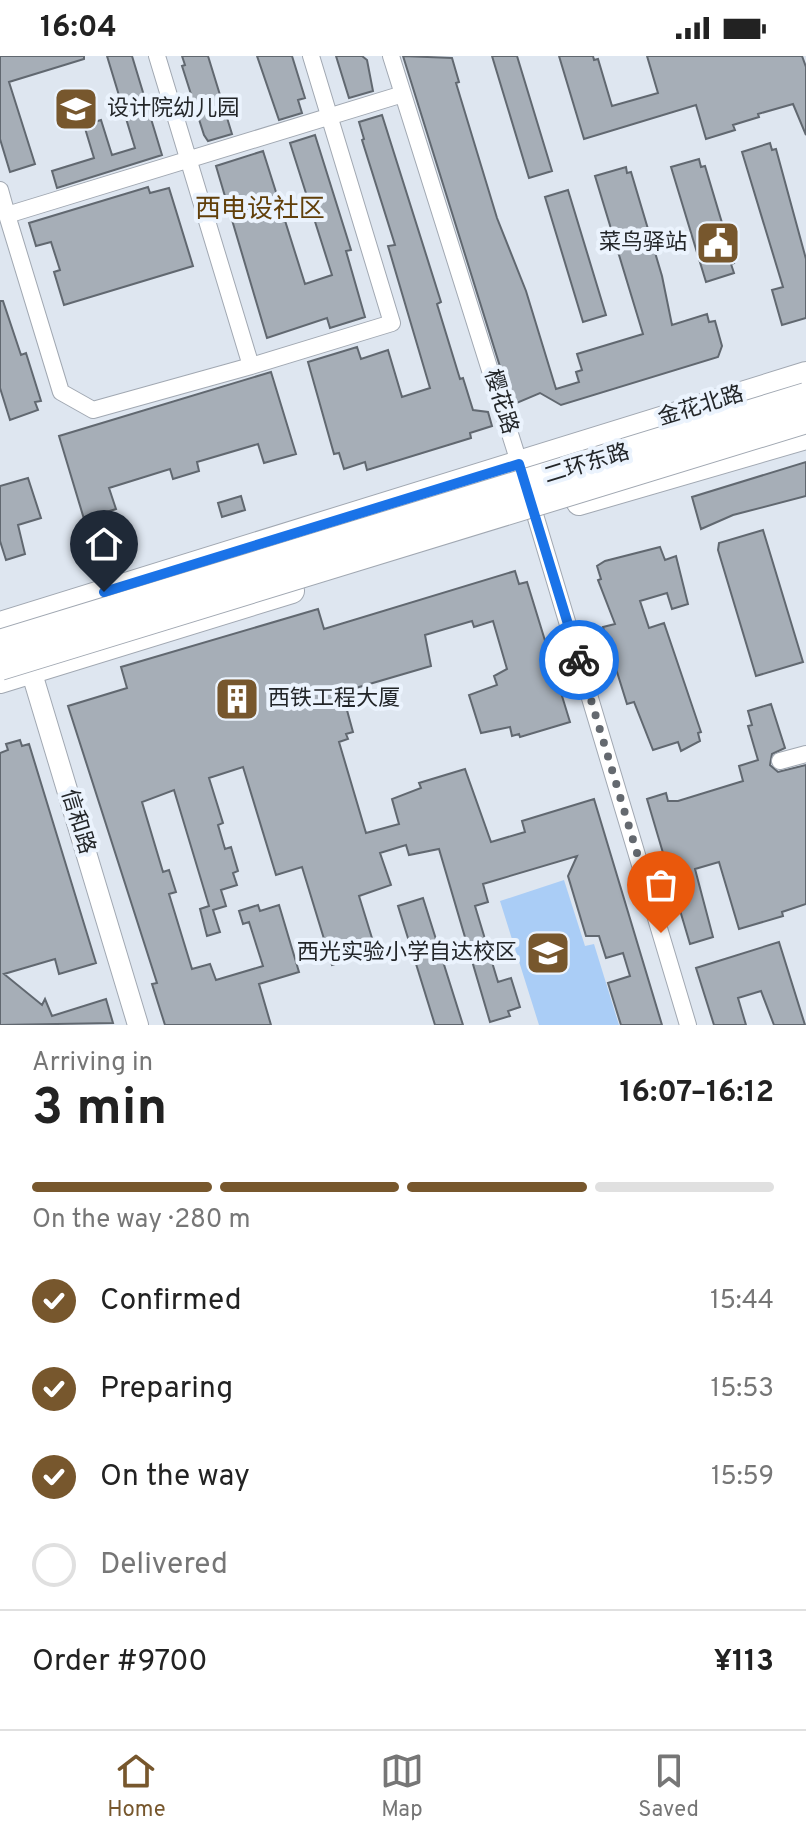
<!DOCTYPE html>
<html lang="en">
<head>
<meta charset="utf-8">
<style>
	:root { --surface:#fff; --page:#f2f2f2; --text:#222; --muted:#767676; --line:#e0e0e0; --accent:#77572d }
	body { margin:0; font-family:Overpass,"Noto Sans SC",sans-serif; background:var(--page); color:var(--text); height:100vh; display:flex; flex-direction:column; font-size:30px; white-space:nowrap }
	* { box-sizing:border-box; margin:0 }
	p { font-size:26px; color:var(--muted) }
	.icon { flex:none; width:44px; height:44px; fill:none; stroke:currentColor; stroke-width:2; stroke-linecap:round; stroke-linejoin:round }
	.map { position:relative; height:969px; overflow:hidden }
	.details { display:flex; flex-direction:column; background:var(--surface); flex:1 }
	.details>* { flex:none }
	.pin { position:absolute; display:grid; place-items:center; width:68px; height:68px; color:#fff; margin:-82px -34px; border-radius:50% 50% 50% 0; rotate:-45deg; box-shadow:0 0 8px #0007 }
	.pin .icon { rotate:45deg }
	.courier { position:absolute; display:grid; place-items:center; width:80px; height:80px; margin:-40px; border:6px solid #1a73e8; border-radius:50%; background:#fff; color:#222; box-shadow:0 2px 10px #0007 }
	.overview em { font-style:normal; font-weight:700 }
	.overview div { display:flex; flex-direction:column-reverse }
	.overview { display:flex; align-items:center; justify-content:space-between; height:136px; padding:0 32px }
	h1 { font-size:52px; font-weight:700; line-height:60px }
	.bar { display:grid; grid-template-columns:repeat(4,1fr); gap:12px 8px; align-content:center; height:96px; padding:0 32px }
	.bar i { height:10px; border-radius:6px; background:var(--line) }
	.bar .on { background:var(--accent) }
	.bar p { grid-column:span 4 }
	.line { display:flex; align-items:center; gap:20px; padding:0 32px; border-top:2px solid var(--line) }
	.line div { flex:1 }
	ol { padding:0 32px; list-style:none }
	li { display:flex; align-items:center; gap:24px; height:88px }
	li p { margin-inline-start:auto }
	li .icon { padding:8px; border-radius:50%; background:var(--accent); color:#fff; stroke-width:4 }
	li:last-child { color:var(--muted) }
	li i { width:44px; height:44px; border:4px solid var(--line); border-radius:50% }
	.status { display:flex; justify-content:space-between; align-items:center; height:56px; padding:0 40px; background:var(--surface); direction:ltr }
	.status svg { height:22px; fill:currentColor }
	.tabs { display:flex; justify-content:space-around; align-items:center; height:112px; border-top:2px solid var(--line); background:var(--surface); font-size:22px; color:var(--muted) }
	.tabs a { display:grid; justify-items:center; gap:4px }
	.tabs .on { color:var(--accent) }
	.map>svg:first-child { display:block }
	.green { fill:#aacdf6 }
	.building { fill:#a6aeb7; stroke:#616870; stroke-width:2 }
	.lines { fill:none; stroke-linecap:round; stroke-linejoin:round }
	.minor-casing { stroke:#a1a8b2; stroke-width:18 }
	.tertiary-casing { stroke:#a1a8b2; stroke-width:22 }
	.secondary-casing { stroke:#a1a8b2; stroke-width:26 }
	.minor { stroke:#fff; stroke-width:16 }
	.tertiary { stroke:#fff; stroke-width:20 }
	.secondary { stroke:#fff; stroke-width:24 }
	.trunk-bridge-casing { stroke:#a1a8b2; stroke-width:30; stroke-linecap:butt }
	.trunk-bridge { stroke:#fff; stroke-width:28 }
	.done { stroke:#64696f; stroke-width:8; stroke-dasharray:0 14.4 }
	.route { stroke:#1a73e8; stroke-width:10 }
	.labels { text-anchor:middle; dominant-baseline:central; stroke-width:8; stroke-linejoin:round; paint-order:stroke }
	.poi-label { font-size:22px; fill:#232629; stroke:#ebf3fd; text-anchor:start }
	.street-label { font-size:22px; fill:#232629; stroke:#ebf3fd }
	.quarter-label { font-size:26px; fill:#613f09; stroke:#ebf3fd }
</style>
</head>
<body>
<div class="status"><b>16:04</b><svg viewBox="0 0 49 12"><path d="M0 12V9h3v3zM5 12V6h3v6zM10 12V3h3v9zM15 12V0h3v12zM26 1h20v11H26zM47 4h2v5h-2z"/></svg></div>
<div class="map">
<svg width="806" height="969" viewBox="0 0 806 969">
	<rect width="100%" height="100%" fill="#dee6f0"/>
	<path class="green" d="M 564,824 L 585,890 L 594,888 L 619,969 L 539,969 L 500,845 Z"/>
	<path class="building" d="M 0,0 L 84,0 L 84,3 L 9,26 L 35,108 L 10,116 L 0,83 Z
		M 107,0 L 132,0 L 162,99 L 57,132 L 52,115 L 94,102 L 84,69 L 101,64 L 112,99 L 135,92 Z
		M 182,0 L 208,0 L 232,78 L 208,85 L 204,79 L 182,10 L 185,9 Z
		M 257,0 L 292,0 L 305,42 L 298,44 L 302,57 L 279,64 Z
		M 336,0 L 362,0 L 367,4 L 373,35 L 349,42 Z
		M 403,0 L 452,2 L 459,26 L 456,27 L 497,162 L 526,235 L 556,333 L 579,326 L 576,316 L 582,314 L 577,298 L 643,278 L 595,120 L 626,111 L 627,117 L 631,116 L 662,220 L 672,269 L 707,258 L 709,266 L 715,265 L 722,290 L 718,301 L 561,349 L 540,337 L 512,349 Z
		M 492,0 L 517,0 L 552,115 L 529,122 Z
		M 559,0 L 593,0 L 594,4 L 598,3 L 612,50 L 658,37 L 647,0 L 802,0 L 806,11 L 806,79 L 793,48 L 758,58 L 759,61 L 733,69 L 735,74 L 706,83 L 696,49 L 584,83 Z
		M 382,59 L 441,246 L 437,248 L 460,323 L 463,322 L 473,354 L 488,356 L 492,370 L 470,377 L 471,382 L 367,414 L 365,406 L 344,413 L 339,397 L 334,398 L 308,306 L 357,291 L 361,303 L 388,294 L 402,341 L 430,332 L 388,190 L 395,189 L 362,84 L 364,83 L 359,66 Z
		M 315,79 L 351,194 L 346,195 L 365,261 L 330,272 L 327,262 L 267,282 L 216,110 L 263,95 L 305,228 L 332,219 L 290,87 Z
		M 770,87 L 772,94 L 776,93 L 806,203 L 806,262 L 782,269 L 772,234 L 783,231 L 742,96 Z
		M 699,103 L 701,111 L 705,110 L 734,207 L 731,208 L 734,217 L 706,226 L 671,111 Z
		M 148,131 L 150,137 L 169,132 L 193,210 L 64,249 L 54,216 L 60,214 L 51,186 L 36,190 L 29,167 Z
		M 568,134 L 606,259 L 583,266 L 545,141 Z
		M 0,245 L 3,245 L 21,299 L 26,297 L 41,345 L 35,346 L 38,354 L 10,364 L 0,332 Z
		M 271,316 L 296,398 L 264,407 L 258,388 L 197,406 L 199,415 L 173,423 L 170,413 L 109,432 L 116,453 L 84,463 L 59,380 Z
		M 806,406 L 806,440 L 733,459 L 701,473 L 692,441 Z
		M 28,422 L 41,462 L 18,469 L 25,498 L 6,504 L 0,485 L 0,430 Z
		M 241,440 L 245,454 L 222,461 L 218,447 Z
		M 763,474 L 803,606 L 756,620 L 718,494 L 719,487 Z
		M 660,491 L 665,504 L 676,500 L 688,548 L 672,553 L 667,537 L 640,545 L 649,572 L 664,567 L 701,676 L 698,677 L 700,685 L 681,695 L 678,686 L 653,694 L 634,646 L 627,648 L 603,571 L 615,568 L 598,524 L 601,523 L 597,510 L 605,505 Z
		M 515,515 L 519,528 L 527,526 L 570,666 L 520,681 L 519,678 L 512,680 L 510,671 L 481,677 L 469,639 L 497,629 L 494,620 L 507,613 L 493,565 L 474,571 L 472,565 L 425,579 L 431,610 L 342,636 L 353,676 L 346,678 L 348,683 L 339,686 L 366,777 L 399,768 L 392,743 L 421,732 L 419,727 L 465,713 L 491,786 L 525,776 L 522,765 L 594,743 L 662,969 L 621,969 L 608,927 L 630,920 L 623,897 L 606,902 L 599,880 L 586,880 L 568,820 L 577,800 L 483,828 L 488,846 L 475,850 L 498,926 L 511,922 L 520,951 L 508,955 L 510,960 L 490,966 L 439,793 L 409,799 L 406,789 L 380,797 L 391,829 L 359,840 L 376,895 L 332,909 L 302,811 L 276,819 L 243,711 L 209,722 L 223,767 L 218,769 L 225,793 L 231,791 L 238,815 L 233,817 L 237,829 L 221,834 L 226,850 L 213,854 L 220,876 L 207,880 L 200,853 L 209,850 L 174,734 L 142,746 L 163,816 L 169,814 L 176,836 L 169,838 L 192,913 L 210,908 L 216,924 L 263,910 L 249,866 L 243,868 L 239,855 L 258,849 L 260,855 L 279,849 L 299,916 L 259,928 L 271,969 L 165,969 L 152,928 L 157,927 L 68,650 L 127,632 L 121,611 L 318,553 L 324,573 Z
		M 771,648 L 785,692 L 772,698 L 770,709 L 778,716 L 806,709 L 806,848 L 782,856 L 783,860 L 739,873 L 719,806 L 695,813 L 713,881 L 690,888 L 647,743 L 666,737 L 668,745 L 678,745 L 743,725 L 739,710 L 758,704 L 748,670 L 752,669 L 748,655 Z
		M 20,684 L 22,690 L 29,688 L 96,907 L 59,918 L 55,903 L 4,918 L 42,949 L 45,943 L 52,960 L 106,943 L 113,967 L 0,969 L 0,697 L 8,694 L 6,688 Z
		M 423,842 L 463,969 L 435,969 L 398,850 Z
		M 779,886 L 805,969 L 774,969 L 761,935 L 738,942 L 746,969 L 714,969 L 696,912 Z"/>
	<g class="lines">
		<g class="minor-casing">
			<path id="minor" d="M 157,0 L 251,310 L 392,267 L 311,0
				M 391,0 L 522,416
				M 0,134 L 7,159 L 403,38
				M 7,159 L 61,336 L 93,354 L 251,310
				M 530,442 L 688,969
				M 780,705 L 806,698"/>
		</g>
		<g class="tertiary-casing">
			<path id="tertiary" d="M 27,601 L 138,969"/>
		</g>
		<g class="secondary-casing">
			<path id="secondary" d="M 579,447 L 806,381
				M 0,568 L 806,318
				M 0,625 L 292,535"/>
		</g>
		<use href="#minor" class="minor"/>
		<use href="#tertiary" class="tertiary"/>
		<use href="#secondary" class="secondary"/>
		<g class="trunk-bridge-casing">
			<path id="trunk-bridge" d="M 0,588 L 806,341
				M 0,610 L 806,363"/>
		</g>
		<use href="#trunk-bridge" class="trunk-bridge"/>
	</g>
	<g class="lines">
		<path class="done" d="M 579,604 L 661,877"/>
		<path class="route" d="M 104,536 L 519,408 L 579,604"/>
	</g>
	<defs>
		<g id="school-square" transform="scale(2.3)"><rect x="-9" y="-9" width="18" height="18" rx="4" fill="#77572d" stroke="#ebf3fd"/><path d="M0-5L7-2L0 1L-7-2ZM-4 1L0 2.5L4 1V4Q0 6-4 4Z" fill="#fff"/></g>
		<g id="civic-square" transform="scale(2.3)"><rect x="-9" y="-9" width="18" height="18" rx="4" fill="#77572d" stroke="#ebf3fd"/><path d="M-.6-6.5H3V-4.5H.6V-3L4-1V1h2V6H-6V1h2V-1L-.6-3ZM-1.2 2.5V6h2.4V2.5Z" fill="#fff"/></g>
		<g id="building-square" transform="scale(2.3)"><rect x="-9" y="-9" width="18" height="18" rx="4" fill="#77572d" stroke="#ebf3fd"/><path d="M-4-6H4V6H1V3H-1V6H-4ZM-2.5-4.3h1.7v1.8h-1.7ZM.8-4.3h1.7v1.8H.8ZM-2.5-1h1.7V.8h-1.7ZM.8-1h1.7V.8H.8Z" fill="#fff"/></g>
	</defs>
	<g fill-rule="evenodd">
		<use href="#school-square" x="76" y="53"/>
		<use href="#civic-square" x="718" y="187"/>
		<use href="#building-square" x="237" y="643"/>
		<use href="#school-square" x="548" y="897"/>
	</g>
	<g class="labels">
		<g class="poi-label">
			<text x="107" y="53">设计院幼儿园</text>
			<text x="687" y="187" text-anchor="end">菜鸟驿站</text>
			<text x="268" y="643">西铁工程大厦</text>
			<text x="517" y="897" text-anchor="end">西光实验小学自达校区</text>
		</g>
		<g class="street-label">
			<text transform="translate(500 346) rotate(73)">樱花路</text>
			<text transform="translate(701 351) rotate(-17)">金花北路</text>
			<text transform="translate(587 409) rotate(-17)">二环东路</text>
			<text transform="translate(77 766) rotate(73)">信和路</text>
		</g>
		<g class="quarter-label">
			<text x="260" y="154">西电设社区</text>
		</g>
	</g>
</svg>
<div class="pin" style="left:661px;top:877px;background:#ea580c"><svg class="icon" aria-label="bag" viewBox="0 0 24 24"><path d="M5 8h14l-1 12H6zM9 8a3 3 0 0 1 6 0"/></svg></div>
<div class="pin" style="left:104px;top:536px;background:#1f2937"><svg class="icon" aria-label="home" viewBox="0 0 24 24"><path d="M3 11l9-7 9 7M6 9v11h12V9"/></svg></div>
<div class="courier" style="left:579px;top:604px"><svg class="icon" aria-label="bike" viewBox="0 0 24 24"><circle cx="6" cy="16" r="4"/><circle cx="18" cy="16" r="4"/><path d="M6 16l4-8h5l3 8M10 8l3 8H6M13 5h3"/></svg></div>
</div>
<section class="details">
<div class="overview"><div><h1>3 min</h1><p>Arriving in</p></div><em>16:07–16:12</em></div>
<div class="bar"><i class="on"></i><i class="on"></i><i class="on"></i><i></i><p>On the way · 280 m</p></div>
<ol>
<li><svg class="icon" aria-label="check" viewBox="0 0 24 24"><path d="M5 12l5 5 9-10"/></svg>Confirmed<p>15:44</p></li>
<li><svg class="icon" aria-label="check" viewBox="0 0 24 24"><path d="M5 12l5 5 9-10"/></svg>Preparing<p>15:53</p></li>
<li><svg class="icon" aria-label="check" viewBox="0 0 24 24"><path d="M5 12l5 5 9-10"/></svg>On the way<p>15:59</p></li>
<li><i></i>Delivered</li>
</ol>
<div class="line" style="height:104px"><div>Order #9700</div><b>¥113</b></div>
</section>
<nav class="tabs">
<a class="on"><svg class="icon" aria-label="home" viewBox="0 0 24 24"><path d="M3 11l9-7 9 7M6 9v11h12V9"/></svg>Home</a>
<a><svg class="icon" aria-label="map" viewBox="0 0 24 24"><path d="M3 6l6-2 6 2 6-2v14l-6 2-6-2-6 2zM9 4v14M15 6v14"/></svg>Map</a>
<a><svg class="icon" aria-label="saved" viewBox="0 0 24 24"><path d="M7 4h10v16l-5-4-5 4z"/></svg>Saved</a>
</nav>
</body>
</html>
